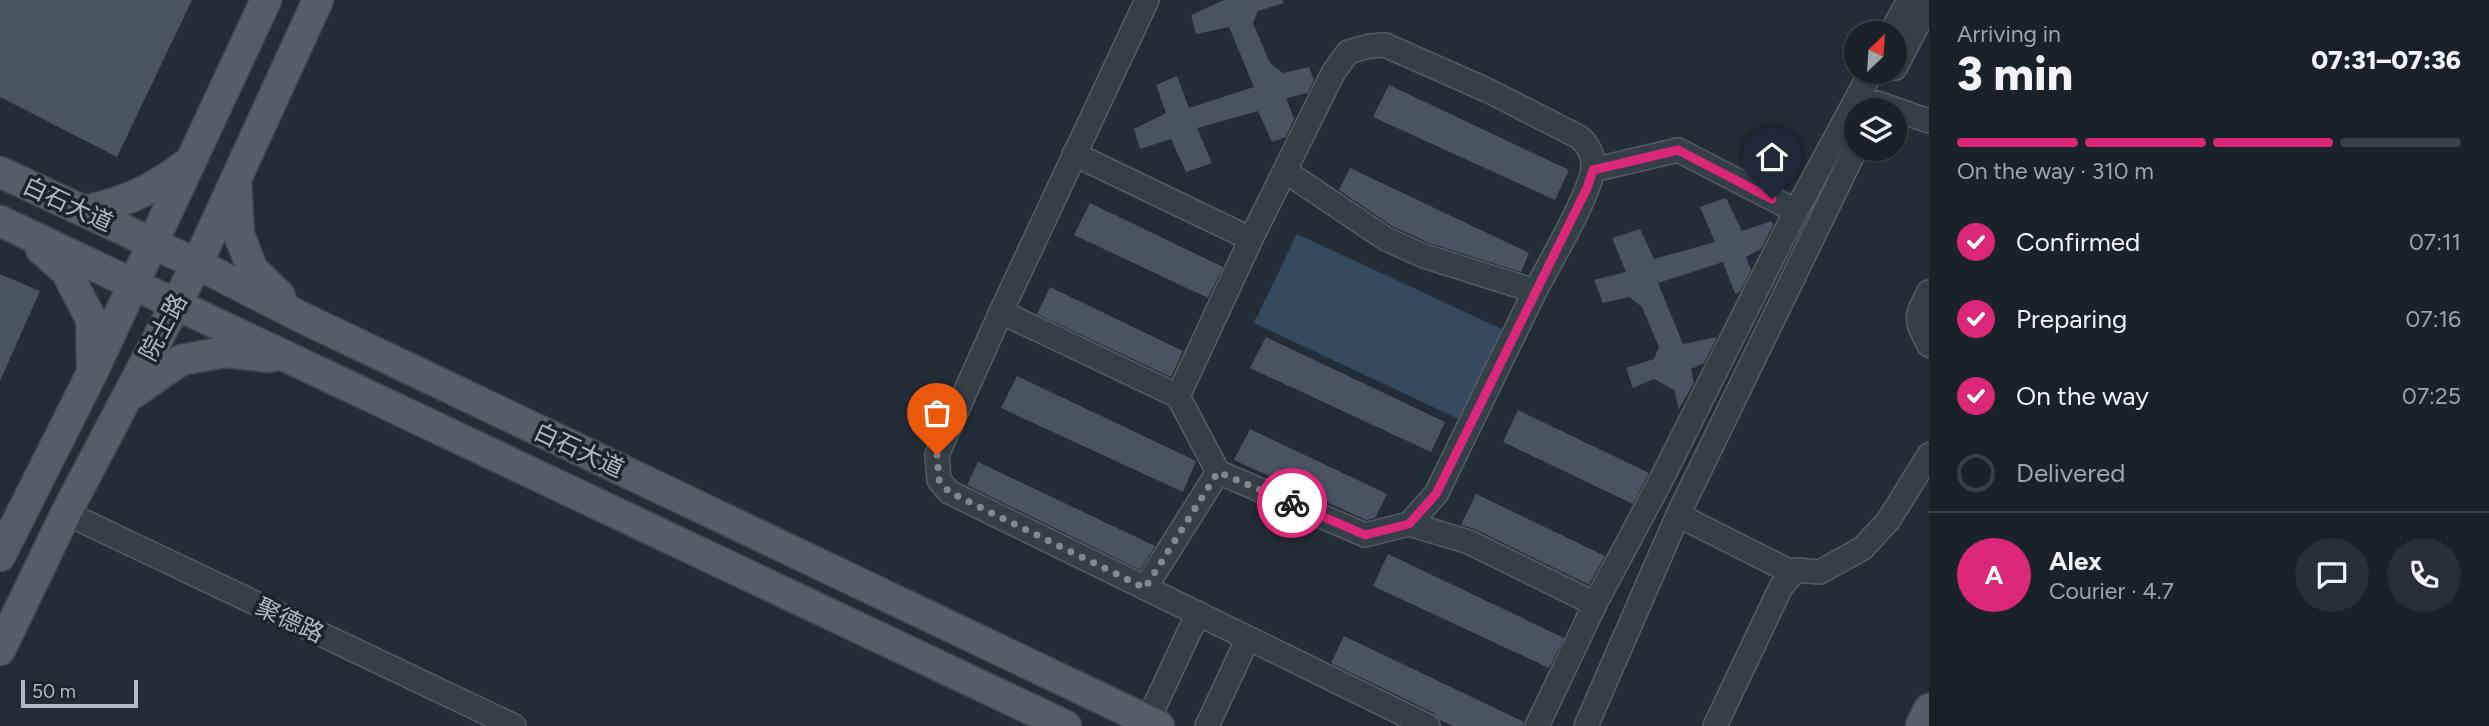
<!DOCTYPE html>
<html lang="en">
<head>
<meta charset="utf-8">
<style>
	:root { --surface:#1a2229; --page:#272f35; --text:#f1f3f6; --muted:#9fa4a8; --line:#383f46; --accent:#db2777 }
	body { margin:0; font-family:Figtree,"Noto Sans SC",sans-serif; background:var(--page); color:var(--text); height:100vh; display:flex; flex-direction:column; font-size:26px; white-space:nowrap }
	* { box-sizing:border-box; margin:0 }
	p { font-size:23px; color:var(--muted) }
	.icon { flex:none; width:38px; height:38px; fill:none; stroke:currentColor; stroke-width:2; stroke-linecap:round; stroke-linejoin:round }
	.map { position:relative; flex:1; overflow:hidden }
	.side { display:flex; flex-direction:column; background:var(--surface); width:560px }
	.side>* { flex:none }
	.needle { width:46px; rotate:25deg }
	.buttons { position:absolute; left:1844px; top:21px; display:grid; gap:14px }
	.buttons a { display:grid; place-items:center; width:63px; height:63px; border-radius:50%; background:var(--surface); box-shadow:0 2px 5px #0004,0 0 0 2px var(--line); font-size:35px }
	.scale { position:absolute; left:21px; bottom:18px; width:117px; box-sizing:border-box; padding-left:7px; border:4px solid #b0bac4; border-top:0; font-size:19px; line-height:24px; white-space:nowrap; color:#b0bac4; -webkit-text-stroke:5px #1b242d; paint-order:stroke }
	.pin { position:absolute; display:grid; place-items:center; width:60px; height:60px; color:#fff; margin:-72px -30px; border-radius:50% 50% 50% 0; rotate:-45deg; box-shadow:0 0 7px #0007 }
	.pin .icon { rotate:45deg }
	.courier { position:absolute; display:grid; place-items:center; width:70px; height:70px; margin:-35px; border:5px solid #db2777; border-radius:50%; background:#fff; color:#222; box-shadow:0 2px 9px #0007 }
	.summary em { font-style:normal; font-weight:800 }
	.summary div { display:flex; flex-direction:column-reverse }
	.summary { display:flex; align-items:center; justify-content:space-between; height:119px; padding:0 28px }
	h1 { font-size:46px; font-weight:800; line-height:52px }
	.bar { display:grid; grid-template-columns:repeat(4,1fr); gap:10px 7px; align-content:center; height:84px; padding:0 28px }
	.bar i { height:9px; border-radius:5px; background:var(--line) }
	.bar .on { background:var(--accent) }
	.bar p { grid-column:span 4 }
	.line { display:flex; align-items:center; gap:18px; padding:0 28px; border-top:2px solid var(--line) }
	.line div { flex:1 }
	.round { display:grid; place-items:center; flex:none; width:74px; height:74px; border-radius:37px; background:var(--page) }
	ol { padding:0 28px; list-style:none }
	li { display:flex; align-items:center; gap:21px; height:77px }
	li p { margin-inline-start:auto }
	li .icon { padding:7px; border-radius:50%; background:var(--accent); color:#fff; stroke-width:4 }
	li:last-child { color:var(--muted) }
	li i { width:38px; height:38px; border:4px solid var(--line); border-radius:50% }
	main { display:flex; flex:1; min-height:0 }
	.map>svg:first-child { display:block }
	.water { fill:#364a5e }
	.building { fill:#485561 }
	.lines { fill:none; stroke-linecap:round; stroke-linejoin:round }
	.minor-casing { stroke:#535d66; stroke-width:26 }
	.major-casing { stroke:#3f4851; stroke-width:33 }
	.minor { stroke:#353f48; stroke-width:23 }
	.major { stroke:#535e68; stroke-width:30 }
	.done { stroke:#7e8993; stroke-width:7; stroke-dasharray:0 12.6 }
	.route { stroke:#db2777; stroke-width:9 }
	.labels { text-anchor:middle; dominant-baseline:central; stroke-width:7; stroke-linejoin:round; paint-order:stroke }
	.street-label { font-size:24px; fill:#b0bac4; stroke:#1b242d }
</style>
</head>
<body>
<main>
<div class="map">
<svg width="1929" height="726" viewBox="0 0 1929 726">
	<rect width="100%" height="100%" fill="#222d37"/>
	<path class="water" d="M 1297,234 L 1506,331 L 1465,422 L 1254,323 Z"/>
	<path class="building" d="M 0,0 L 192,0 L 117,157 L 0,97 Z
		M 1224,0 L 1283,0 L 1284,3 L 1258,11 L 1253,23 L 1270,63 L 1283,73 L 1309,67 L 1314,80 L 1308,93 L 1286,98 L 1294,119 L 1286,137 L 1272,142 L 1258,111 L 1197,128 L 1212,163 L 1186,172 L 1171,139 L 1140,149 L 1134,129 L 1166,113 L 1156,85 L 1177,76 L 1189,108 L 1254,87 L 1229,27 L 1196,34 L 1191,15 Z
		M 1389,85 L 1569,170 L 1555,200 L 1373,117 Z
		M 1350,168 L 1529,253 L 1521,272 L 1429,243 L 1392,226 L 1339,190 Z
		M 1726,198 L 1742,231 L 1772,221 L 1773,225 L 1761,249 L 1746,257 L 1751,270 L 1740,292 L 1735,294 L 1723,262 L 1658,283 L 1683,344 L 1716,337 L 1716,339 L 1704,363 L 1691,369 L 1694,383 L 1679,409 L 1674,390 L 1654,379 L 1633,388 L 1626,368 L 1654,359 L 1659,347 L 1642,307 L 1629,297 L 1603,303 L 1594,280 L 1626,272 L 1612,238 L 1640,229 L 1654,259 L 1715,242 L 1700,207 Z
		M 1090,203 L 1223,267 L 1208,298 L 1074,235 Z
		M 0,274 L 40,291 L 0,381 Z
		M 1050,287 L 1183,351 L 1171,377 L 1037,314 Z
		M 1266,337 L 1445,422 L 1431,452 L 1250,368 Z
		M 1017,376 L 1196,461 L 1183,492 L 1001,408 Z
		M 1518,410 L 1649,473 L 1633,504 L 1503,442 Z
		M 1250,429 L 1387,494 L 1375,518 L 1366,520 L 1234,460 Z
		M 978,462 L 1155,546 L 1140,570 L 967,485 Z
		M 1476,494 L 1605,556 L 1589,585 L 1475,529 L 1461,525 Z
		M 1388,554 L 1564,638 L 1549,668 L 1373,586 Z
		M 1344,636 L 1524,722 L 1523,726 L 1453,726 L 1440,720 L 1434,713 L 1331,663 Z"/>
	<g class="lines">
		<g class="minor-casing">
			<path id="minor" d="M 1147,0 L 1001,312 L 937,455 L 939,480 L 949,492 L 1428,726
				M 1891,33 L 1909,0
				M 1895,68 L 1929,3
				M 1877,103 L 1929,121
				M 1593,170 L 1678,150 L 1796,211
				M 1251,239 L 1333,73 L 1348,52 L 1370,46 L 1385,45 L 1489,91 L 1579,137 C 1588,144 1593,155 1593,166 C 1593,190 1548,266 1535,291 L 1424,256 L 1386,239 L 1285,171
				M 1929,292 C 1915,318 1915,319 1929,345
				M 1001,312 L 1178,396 L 1251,239 L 1074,154
				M 1218,472 L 1365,535 L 1409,524 L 1436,494 L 1535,291
				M 66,513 L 514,726
				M 1678,515 L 1793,573
				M 1409,524 L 1469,542 L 1595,604
				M 1145,588 L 1218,472 L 1178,396
				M 1148,720 L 1198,613
				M 1207,726 L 1248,638
				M 1537,726 L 1595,604 L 1659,484 L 1796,211 L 1871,72
				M 1586,726 L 1678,515 L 1857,146
				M 1715,726 L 1781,587 L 1796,570 L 1820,572 L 1863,548 L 1888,521 L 1929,455"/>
		</g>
		<g class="major-casing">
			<path id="major" d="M 0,172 L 197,264 L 303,318 L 1159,726
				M 236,182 L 239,235 L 253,270 L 280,296
				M 85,211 C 128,201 153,190 188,163
				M 0,221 L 1066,726
				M 41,249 L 66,271 L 91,319 L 92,364
				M 132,394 L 181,360 L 225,352 L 270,357
				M 0,556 L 93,371 L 266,0
				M 0,650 L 66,513 L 197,264 L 318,0
				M 1921,726 L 1929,709"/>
		</g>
		<use href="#minor" class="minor"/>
		<use href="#major" class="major"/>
	</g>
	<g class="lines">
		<path class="done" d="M 937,455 L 939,480 L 949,492 L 1145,588 L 1218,472 L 1292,503"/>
		<path class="route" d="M 1292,503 L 1365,535 L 1409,524 L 1436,494 L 1587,188 L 1593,170 L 1678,150 L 1772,199"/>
	</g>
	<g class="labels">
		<g class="street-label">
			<text transform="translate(68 204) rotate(25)">白石大道</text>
			<text transform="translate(163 327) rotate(-62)">院士路</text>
			<text transform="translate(579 450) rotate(25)">白石大道</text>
			<text transform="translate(290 620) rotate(25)">聚德路</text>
		</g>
	</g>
</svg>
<div class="buttons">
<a><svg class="needle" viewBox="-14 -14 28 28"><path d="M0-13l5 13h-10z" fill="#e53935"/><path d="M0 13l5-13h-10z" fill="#9fa4a8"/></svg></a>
<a><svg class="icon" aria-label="layers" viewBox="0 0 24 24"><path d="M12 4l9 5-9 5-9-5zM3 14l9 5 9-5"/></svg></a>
</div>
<div class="scale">50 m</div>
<div class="pin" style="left:937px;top:455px;background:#ea580c"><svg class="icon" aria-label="bag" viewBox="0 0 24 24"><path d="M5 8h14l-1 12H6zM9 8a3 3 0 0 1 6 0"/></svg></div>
<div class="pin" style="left:1772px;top:199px;background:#1f2937"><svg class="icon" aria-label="home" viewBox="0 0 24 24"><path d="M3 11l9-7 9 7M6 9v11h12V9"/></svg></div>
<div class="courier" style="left:1292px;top:503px"><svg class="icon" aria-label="bike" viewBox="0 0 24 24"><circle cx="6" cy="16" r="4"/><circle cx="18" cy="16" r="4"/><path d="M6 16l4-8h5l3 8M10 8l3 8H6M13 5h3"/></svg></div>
</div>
<section class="side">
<div class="summary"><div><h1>3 min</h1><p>Arriving in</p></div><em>07:31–07:36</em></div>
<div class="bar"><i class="on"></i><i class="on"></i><i class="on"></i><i></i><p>On the way · 310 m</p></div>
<ol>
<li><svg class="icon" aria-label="check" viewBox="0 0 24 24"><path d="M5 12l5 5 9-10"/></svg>Confirmed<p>07:11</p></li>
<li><svg class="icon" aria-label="check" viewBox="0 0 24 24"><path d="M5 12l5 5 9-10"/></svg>Preparing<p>07:16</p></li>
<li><svg class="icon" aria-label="check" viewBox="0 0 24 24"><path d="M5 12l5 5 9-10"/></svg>On the way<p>07:25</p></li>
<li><i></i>Delivered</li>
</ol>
<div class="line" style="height:126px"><b class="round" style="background:var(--accent);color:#fff">A</b><div><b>Alex</b><p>Courier · 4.7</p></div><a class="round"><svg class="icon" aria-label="chat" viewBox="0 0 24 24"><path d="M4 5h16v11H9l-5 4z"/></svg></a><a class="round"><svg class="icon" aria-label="phone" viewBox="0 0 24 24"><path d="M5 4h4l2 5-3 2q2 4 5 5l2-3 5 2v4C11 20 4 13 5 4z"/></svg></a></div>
</section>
</main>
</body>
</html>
